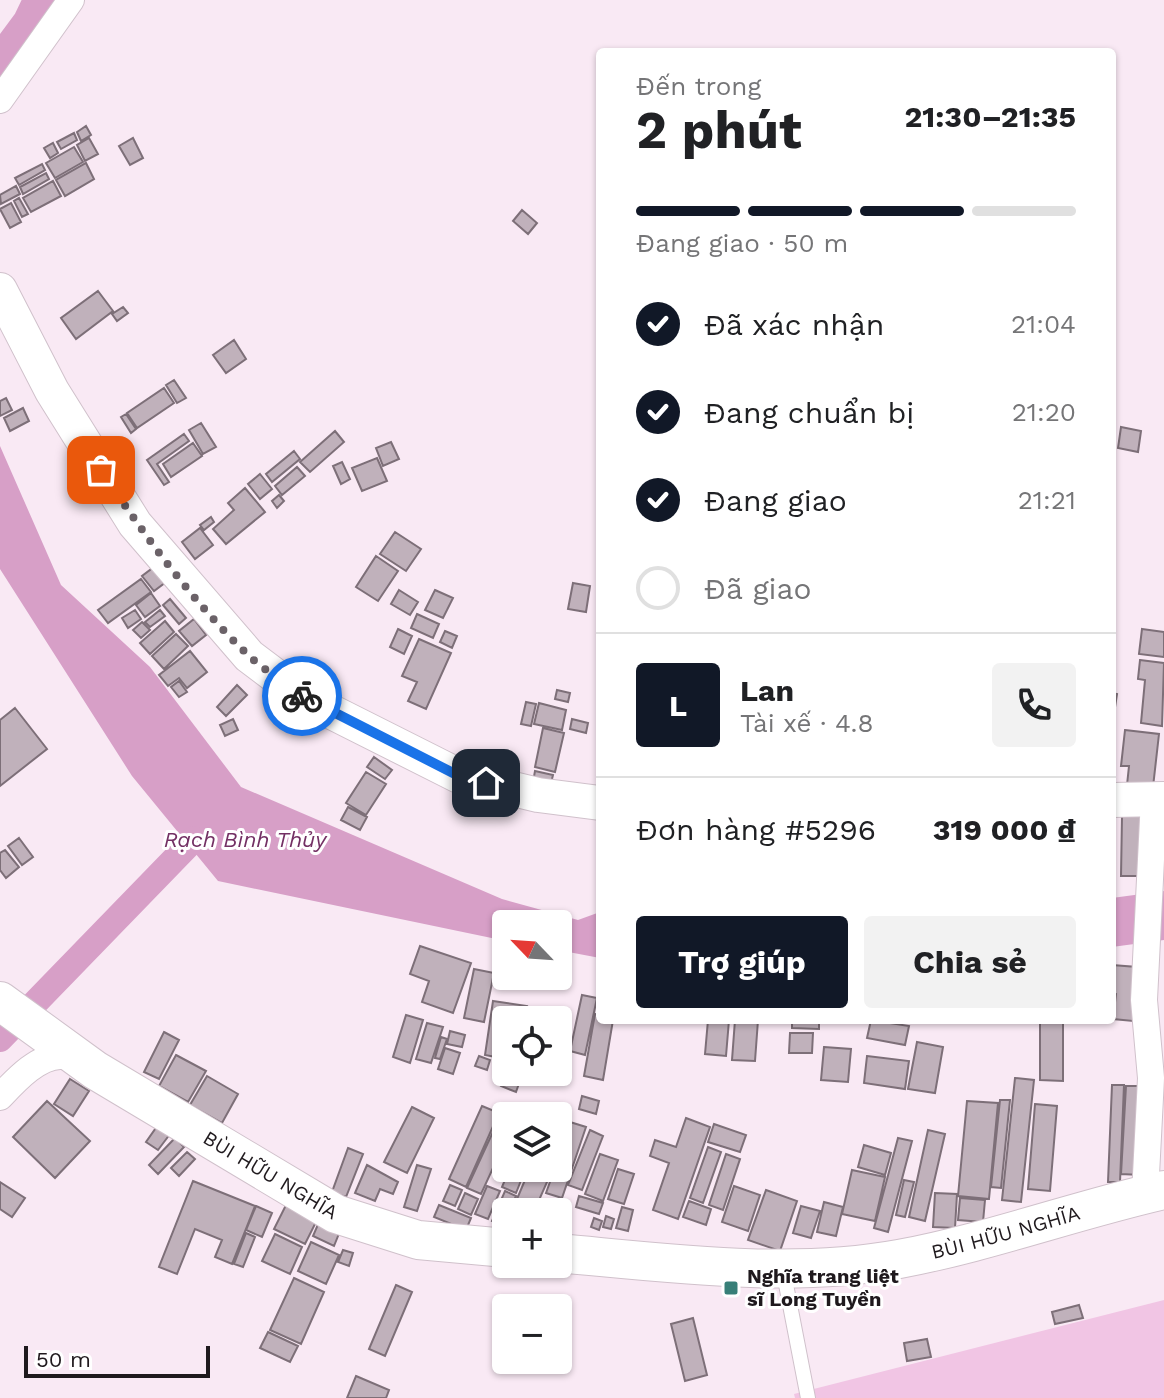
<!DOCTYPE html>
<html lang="vi">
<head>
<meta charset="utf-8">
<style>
	:root { --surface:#fff; --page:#f2f2f2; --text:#202124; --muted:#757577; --line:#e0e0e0; --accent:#111827 }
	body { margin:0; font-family:"Work Sans",sans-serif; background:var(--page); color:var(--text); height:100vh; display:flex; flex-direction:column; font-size:30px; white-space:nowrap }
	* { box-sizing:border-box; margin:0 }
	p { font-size:26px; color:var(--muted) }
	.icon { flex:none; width:44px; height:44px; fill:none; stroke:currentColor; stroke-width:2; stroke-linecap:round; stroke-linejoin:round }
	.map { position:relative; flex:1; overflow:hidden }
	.panel { position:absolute; left:596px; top:48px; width:520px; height:976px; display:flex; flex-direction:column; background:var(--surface); border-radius:8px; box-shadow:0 2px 6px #0004 }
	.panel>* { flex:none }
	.needle { width:52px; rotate:295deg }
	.fabs { position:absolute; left:492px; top:910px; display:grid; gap:16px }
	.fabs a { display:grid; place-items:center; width:80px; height:80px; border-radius:8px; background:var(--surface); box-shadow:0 2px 6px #0004; font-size:40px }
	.scale { position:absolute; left:24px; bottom:20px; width:186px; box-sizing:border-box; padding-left:8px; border:4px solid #1f191d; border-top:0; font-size:22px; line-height:28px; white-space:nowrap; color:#1f191d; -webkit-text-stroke:6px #fff; paint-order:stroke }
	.pin { position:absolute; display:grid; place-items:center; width:68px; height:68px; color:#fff; margin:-34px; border-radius:16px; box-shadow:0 4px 12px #0006 }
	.courier { position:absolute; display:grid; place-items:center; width:80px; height:80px; margin:-40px; border:6px solid #1a73e8; border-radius:50%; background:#fff; color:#222; box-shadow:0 2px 10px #0007 }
	.summary em { font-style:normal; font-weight:700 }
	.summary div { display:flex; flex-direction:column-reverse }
	.summary { display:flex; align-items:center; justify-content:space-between; height:136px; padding:0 40px }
	h1 { font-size:52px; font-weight:700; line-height:60px }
	.bar { display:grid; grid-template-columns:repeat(4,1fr); gap:12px 8px; align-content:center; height:96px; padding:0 40px }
	.bar i { height:10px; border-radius:6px; background:var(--line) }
	.bar .on { background:var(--accent) }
	.bar p { grid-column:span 4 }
	.line { display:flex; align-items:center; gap:20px; padding:0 40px; border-top:2px solid var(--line) }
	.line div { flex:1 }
	.round { display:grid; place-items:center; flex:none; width:84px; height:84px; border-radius:8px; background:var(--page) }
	ol { padding:0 40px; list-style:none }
	li { display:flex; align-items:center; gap:24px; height:88px }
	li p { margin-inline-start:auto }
	li .icon { padding:8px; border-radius:50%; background:var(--accent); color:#fff; stroke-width:4 }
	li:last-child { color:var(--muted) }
	li i { width:44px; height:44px; border:4px solid var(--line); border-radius:50% }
	.cta { display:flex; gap:16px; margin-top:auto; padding:16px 40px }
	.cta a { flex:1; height:92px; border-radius:8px; background:var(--accent); color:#fff; font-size:32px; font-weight:700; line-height:92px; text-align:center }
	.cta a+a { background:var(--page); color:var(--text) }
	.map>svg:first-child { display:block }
	.green { fill:#f1c5e4 }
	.water { fill:#d79fc7 }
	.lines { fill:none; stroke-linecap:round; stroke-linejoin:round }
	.canal { stroke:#d79fc7; stroke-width:26 }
	.river { stroke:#d79fc7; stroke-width:44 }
	.building { fill:#c0b1bb; stroke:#7d6f78; stroke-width:2 }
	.service-casing { stroke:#d0c1cb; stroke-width:16 }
	.minor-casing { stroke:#d0c1cb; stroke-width:28 }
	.tertiary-casing { stroke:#d0c1cb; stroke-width:36 }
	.secondary-casing { stroke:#d0c1cb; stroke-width:40 }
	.service { stroke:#fff; stroke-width:14 }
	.minor { stroke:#fff; stroke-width:26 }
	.tertiary { stroke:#fff; stroke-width:34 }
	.secondary { stroke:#fff; stroke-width:38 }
	.done { stroke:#6b6268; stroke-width:8; stroke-dasharray:0 14.4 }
	.route { stroke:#1a73e8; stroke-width:10 }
	.poi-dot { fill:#387f78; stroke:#fff; stroke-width:3 }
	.labels { text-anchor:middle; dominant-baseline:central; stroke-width:6; stroke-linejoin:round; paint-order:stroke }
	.street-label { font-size:20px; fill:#1f191d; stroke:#fff }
	.poi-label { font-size:20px; font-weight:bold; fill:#1f191d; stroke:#fff; text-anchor:start }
	.water-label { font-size:22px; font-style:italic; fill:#733064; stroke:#fff }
</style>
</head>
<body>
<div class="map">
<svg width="1164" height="1398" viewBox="0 0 1164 1398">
	<rect width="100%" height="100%" fill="#f9e9f4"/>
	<path class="green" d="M 1164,1300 L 1164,1398 L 795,1398 L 794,1394 Z"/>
	<path class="water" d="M 0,446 L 61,585 L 150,667 L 241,787 L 502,899 L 578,920 L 600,912 L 600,958 L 558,950 L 558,924 L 506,924 L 506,941 L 218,881 L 132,776 L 0,569 Z
		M 1164,891 L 1164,940 L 1112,947 L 1112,898 Z"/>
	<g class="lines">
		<path class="canal" d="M 0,1039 L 194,839"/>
		<path class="river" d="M 0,71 L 34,25 L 46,0"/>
	</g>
	<path class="building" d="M 86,126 L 91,135 L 81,141 L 77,132 Z
		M 74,133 L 77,140 L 61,149 L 57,142 Z
		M 89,138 L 98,154 L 85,161 L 77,145 Z
		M 133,138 L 143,158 L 130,165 L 119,146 Z
		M 53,143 L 58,153 L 50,158 L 44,148 Z
		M 74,147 L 83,162 L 55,178 L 46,163 Z
		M 86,163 L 94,179 L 65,196 L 56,180 Z
		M 42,164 L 45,170 L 19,185 L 15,178 Z
		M 46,173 L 49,179 L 23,194 L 20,187 Z
		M 53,181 L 61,196 L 31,212 L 23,198 Z
		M 16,186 L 20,194 L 1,204 L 0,195 Z
		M 19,198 L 28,214 L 22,217 L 14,201 Z
		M 11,203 L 21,222 L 10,228 L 0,209 Z
		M 522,210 L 537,223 L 528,234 L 513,221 Z
		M 98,291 L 113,311 L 76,339 L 61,318 Z
		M 123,307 L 128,313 L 117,321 L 112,314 Z
		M 234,340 L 246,359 L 226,373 L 213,355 Z
		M 174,380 L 186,398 L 177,403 L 166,385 Z
		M 164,388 L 174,403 L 137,428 L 127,413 Z
		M 6,398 L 12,410 L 0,416 L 0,401 Z
		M 23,408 L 29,421 L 10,431 L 4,418 Z
		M 126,414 L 136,429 L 131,433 L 121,417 Z
		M 201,423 L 216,447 L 203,454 L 189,430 Z
		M 1121,427 L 1141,431 L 1138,452 L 1118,448 Z
		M 335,431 L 344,442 L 310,472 L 300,462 Z
		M 184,434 L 189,441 L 157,464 L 169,482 L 164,485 L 147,460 Z
		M 391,442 L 399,459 L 383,466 L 376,448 Z
		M 193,443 L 202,456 L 171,477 L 163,464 Z
		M 294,451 L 300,459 L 272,482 L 266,474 Z
		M 377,458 L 387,481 L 362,491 L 352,468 Z
		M 342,462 L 350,479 L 341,484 L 333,466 Z
		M 297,467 L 305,476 L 282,495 L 275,486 Z
		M 260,474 L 272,489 L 260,499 L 248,484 Z
		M 245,488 L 265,512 L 226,544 L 213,529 L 234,510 L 228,503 Z
		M 279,495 L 284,501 L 277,508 L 272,501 Z
		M 211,517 L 214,522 L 204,530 L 200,525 Z
		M 200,528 L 213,545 L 195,559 L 182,542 Z
		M 395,532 L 421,549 L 406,571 L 380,554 Z
		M 376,556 L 398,571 L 378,601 L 356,587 Z
		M 154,567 L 166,582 L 154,591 L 142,576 Z
		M 141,579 L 151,592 L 108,623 L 98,610 Z
		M 573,583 L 590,586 L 586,612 L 568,609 Z
		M 399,590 L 418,602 L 410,615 L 391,604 Z
		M 435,590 L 453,598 L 443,618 L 425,610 Z
		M 151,593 L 160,606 L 145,617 L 136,605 Z
		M 170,599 L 186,618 L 179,624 L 163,605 Z
		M 135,610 L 141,619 L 128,628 L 122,618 Z
		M 160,610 L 165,616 L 150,627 L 145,622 Z
		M 417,614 L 439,624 L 433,638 L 411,628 Z
		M 194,619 L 206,635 L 192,646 L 179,631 Z
		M 165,621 L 174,632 L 150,654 L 140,643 Z
		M 142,622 L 150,630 L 141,638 L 133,630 Z
		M 398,629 L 412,636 L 404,654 L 390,647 Z
		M 1142,629 L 1164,632 L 1164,657 L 1139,654 Z
		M 445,631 L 457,636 L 452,648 L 440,642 Z
		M 176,634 L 188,646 L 164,669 L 152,656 Z
		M 419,639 L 451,653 L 426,709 L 408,701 L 417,682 L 402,676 Z
		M 190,651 L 207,672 L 187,688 L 179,678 L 168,686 L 159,675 Z
		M 1140,660 L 1164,663 L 1162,726 L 1141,723 L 1145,680 L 1138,679 Z
		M 179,681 L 187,692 L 179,697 L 171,687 Z
		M 237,685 L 247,695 L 226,716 L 217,707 Z
		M 557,690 L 570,693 L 568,702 L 555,699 Z
		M 1112,693 L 1117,694 L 1112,727 Z
		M 526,702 L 536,704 L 531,726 L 521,724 Z
		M 539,703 L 566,710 L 562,730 L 534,724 Z
		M 15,708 L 47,749 L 0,786 L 0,720 Z
		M 233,719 L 238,730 L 225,736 L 220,725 Z
		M 572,719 L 588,723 L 586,733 L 570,729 Z
		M 543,728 L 564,733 L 555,772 L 535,767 Z
		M 1125,730 L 1159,734 L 1153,787 L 1127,785 L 1129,766 L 1121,766 Z
		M 374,757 L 392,770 L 385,779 L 367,767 Z
		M 535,771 L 553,775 L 550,787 L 533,782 Z
		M 366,772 L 386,784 L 366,815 L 346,803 Z
		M 348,807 L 367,817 L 360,830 L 341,820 Z
		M 1144,815 L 1143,876 L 1121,876 L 1122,816 Z
		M 19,838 L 33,857 L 22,865 L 8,846 Z
		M 5,850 L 19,867 L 6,878 L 0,870 L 0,853 Z
		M 420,946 L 471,963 L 453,1013 L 422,1002 L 429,981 L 410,974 Z
		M 1112,965 L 1137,967 L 1133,1021 L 1113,1019 L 1116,994 L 1112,993 Z
		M 474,969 L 494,973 L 484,1022 L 464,1018 Z
		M 582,995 L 597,998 L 585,1055 L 570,1051 Z
		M 493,1001 L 527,1006 L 524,1020 L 506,1020 L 506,1059 L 485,1055 Z
		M 595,1014 L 600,1015 L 600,1020 L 613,1020 L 603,1080 L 584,1076 Z
		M 406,1015 L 423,1020 L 410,1063 L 393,1057 Z
		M 708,1020 L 729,1020 L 726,1056 L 705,1054 Z
		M 735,1020 L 758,1020 L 755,1061 L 732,1060 Z
		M 792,1020 L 819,1020 L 819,1029 L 792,1028 Z
		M 871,1020 L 909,1026 L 905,1045 L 867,1038 Z
		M 427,1023 L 443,1027 L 431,1063 L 416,1059 Z
		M 1040,1023 L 1063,1023 L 1063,1081 L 1040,1080 Z
		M 450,1031 L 465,1035 L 462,1047 L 447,1044 Z
		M 164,1032 L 179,1040 L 159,1079 L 144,1072 Z
		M 790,1033 L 813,1033 L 812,1053 L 789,1053 Z
		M 558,1036 L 569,1038 L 562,1079 L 534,1074 L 558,1072 Z
		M 441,1037 L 447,1039 L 440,1059 L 435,1058 Z
		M 917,1042 L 943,1047 L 935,1093 L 908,1089 Z
		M 824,1047 L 851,1049 L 848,1082 L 821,1080 Z
		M 445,1048 L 460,1053 L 453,1074 L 438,1069 Z
		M 176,1055 L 206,1071 L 188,1102 L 159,1086 Z
		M 479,1056 L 490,1060 L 487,1070 L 475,1066 Z
		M 867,1056 L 909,1061 L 905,1089 L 864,1083 Z
		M 506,1072 L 523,1072 L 516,1092 L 501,1086 Z
		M 207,1076 L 238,1094 L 222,1123 L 190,1105 Z
		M 1015,1078 L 1034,1080 L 1021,1202 L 1002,1200 Z
		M 70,1079 L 89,1091 L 73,1116 L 54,1104 Z
		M 1112,1085 L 1124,1085 L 1120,1182 L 1108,1182 Z
		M 1126,1086 L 1146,1086 L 1141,1175 L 1121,1174 Z
		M 582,1096 L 599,1101 L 596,1114 L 579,1109 Z
		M 1000,1100 L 1010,1100 L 1001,1188 L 991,1187 Z
		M 47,1101 L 90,1141 L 55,1178 L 13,1137 Z
		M 967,1101 L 998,1103 L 989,1199 L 958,1196 Z
		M 1035,1104 L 1057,1106 L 1050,1191 L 1028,1189 Z
		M 482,1106 L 499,1113 L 466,1187 L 449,1179 Z
		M 412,1107 L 434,1118 L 407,1173 L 384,1162 Z
		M 554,1108 L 568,1114 L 560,1133 L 558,1116 L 550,1116 Z
		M 686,1118 L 710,1127 L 678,1219 L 653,1210 L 669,1163 L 650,1156 L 655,1140 L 676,1147 Z
		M 498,1121 L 506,1125 L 506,1140 L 481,1194 L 467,1188 Z
		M 570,1122 L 586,1127 L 562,1198 L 546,1193 L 555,1168 L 558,1168 Z
		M 714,1124 L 746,1135 L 740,1152 L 708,1142 Z
		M 158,1125 L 170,1134 L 158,1150 L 146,1142 Z
		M 590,1130 L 603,1136 L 582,1190 L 568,1185 Z
		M 928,1130 L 945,1134 L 925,1221 L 909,1217 Z
		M 175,1138 L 184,1147 L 158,1174 L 149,1165 Z
		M 898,1138 L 912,1141 L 888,1232 L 874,1228 Z
		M 864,1145 L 891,1153 L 885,1175 L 858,1167 Z
		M 708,1147 L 721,1152 L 703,1203 L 690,1198 Z
		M 348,1148 L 363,1154 L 346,1197 L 332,1192 Z
		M 187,1152 L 195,1159 L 179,1176 L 171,1168 Z
		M 600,1154 L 618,1160 L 603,1201 L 585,1194 Z
		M 726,1154 L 740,1159 L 723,1210 L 709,1205 Z
		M 367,1165 L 398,1182 L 393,1194 L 380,1189 L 375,1201 L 355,1193 Z
		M 417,1165 L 431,1169 L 417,1211 L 404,1207 Z
		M 510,1168 L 526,1168 L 516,1193 L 502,1187 Z
		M 530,1168 L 551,1173 L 536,1207 L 517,1199 Z
		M 618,1169 L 634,1174 L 624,1204 L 608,1199 Z
		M 852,1170 L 885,1177 L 875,1221 L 842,1214 Z
		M 904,1180 L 914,1182 L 905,1217 L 896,1215 Z
		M 193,1181 L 255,1206 L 232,1264 L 215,1257 L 222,1240 L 195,1229 L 177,1274 L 159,1267 Z
		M 0,1182 L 25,1198 L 12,1217 L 0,1209 Z
		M 450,1185 L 462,1190 L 455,1206 L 443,1201 Z
		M 487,1186 L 500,1191 L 488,1219 L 475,1214 Z
		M 734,1186 L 760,1195 L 748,1231 L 722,1222 Z
		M 766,1190 L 797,1201 L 780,1251 L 748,1240 Z
		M 505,1191 L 516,1196 L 503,1226 L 492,1221 Z
		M 465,1193 L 478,1199 L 471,1215 L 458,1209 Z
		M 935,1193 L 957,1194 L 955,1228 L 933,1227 Z
		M 579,1196 L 603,1203 L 599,1214 L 576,1207 Z
		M 960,1198 L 985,1200 L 983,1222 L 958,1220 Z
		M 689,1201 L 711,1209 L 706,1225 L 683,1217 Z
		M 824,1202 L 843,1207 L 836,1236 L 817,1232 Z
		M 286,1205 L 317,1220 L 305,1244 L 274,1229 Z
		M 439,1205 L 471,1218 L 466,1230 L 434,1217 Z
		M 256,1206 L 272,1213 L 262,1237 L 246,1230 Z
		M 801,1206 L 820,1211 L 811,1238 L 793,1233 Z
		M 622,1207 L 633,1210 L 628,1231 L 616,1228 Z
		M 606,1216 L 614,1219 L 611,1229 L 603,1227 Z
		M 594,1218 L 602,1221 L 599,1230 L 591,1227 Z
		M 319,1222 L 340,1231 L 334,1246 L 313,1236 Z
		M 246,1233 L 255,1237 L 243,1267 L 234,1264 Z
		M 275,1234 L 302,1247 L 290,1274 L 262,1261 Z
		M 311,1242 L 339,1255 L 326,1284 L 298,1271 Z
		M 343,1250 L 353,1253 L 349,1266 L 338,1262 Z
		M 294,1278 L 324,1292 L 301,1344 L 270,1330 Z
		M 396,1285 L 412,1292 L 385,1356 L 369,1349 Z
		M 1079,1305 L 1083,1318 L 1055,1324 L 1052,1312 Z
		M 693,1318 L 707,1375 L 685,1381 L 671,1324 Z
		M 268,1332 L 298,1346 L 290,1362 L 260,1348 Z
		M 927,1339 L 931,1357 L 907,1361 L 904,1343 Z
		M 356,1376 L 389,1390 L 386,1398 L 347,1398 Z"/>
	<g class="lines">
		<g class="service-casing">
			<path id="service" d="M 783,1269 L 808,1398"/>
		</g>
		<g class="minor-casing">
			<path id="minor" d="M 0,100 L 71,0
				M 0,1097 C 14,1082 39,1054 63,1056 C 68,1056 76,1061 80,1064
				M 1145,1194 L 1151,1078 L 1144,1000 L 1154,799"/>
		</g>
		<g class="tertiary-casing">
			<path id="tertiary" d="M 0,290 L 52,391 L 135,524 L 249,656 L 306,699 L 459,776 L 538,795 L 600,803
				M 1112,800 L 1164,799"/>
		</g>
		<g class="secondary-casing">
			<g id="secondary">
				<path id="s1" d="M 0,1001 L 95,1070 L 336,1214 L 418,1240 L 506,1248"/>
				<path id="s2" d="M 558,1253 C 669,1263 788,1279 899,1259 C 986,1243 1076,1210 1164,1190"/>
			</g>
		</g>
		<use href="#service" class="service"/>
		<use href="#minor" class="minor"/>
		<use href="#tertiary" class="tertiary"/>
		<use href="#secondary" class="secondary"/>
	</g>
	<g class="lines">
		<path class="done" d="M 101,470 C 144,535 192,601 248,655 C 264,670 285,683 302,696"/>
		<path class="route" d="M 302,696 L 459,776 L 486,783"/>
	</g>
	<rect class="poi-dot" x="723" y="1280" width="16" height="16" rx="4"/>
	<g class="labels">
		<g class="street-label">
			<text stroke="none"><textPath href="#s1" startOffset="322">BÙI HỮU NGHĨA</textPath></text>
			<text stroke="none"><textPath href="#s2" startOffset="452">BÙI HỮU NGHĨA</textPath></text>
		</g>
		<g class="poi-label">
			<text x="747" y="1276">Nghĩa trang liệt<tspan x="747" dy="23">sĩ Long Tuyền</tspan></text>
		</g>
		<g class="water-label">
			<text x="245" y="839">Rạch Bình Thủy</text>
		</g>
	</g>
</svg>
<div class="fabs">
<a><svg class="needle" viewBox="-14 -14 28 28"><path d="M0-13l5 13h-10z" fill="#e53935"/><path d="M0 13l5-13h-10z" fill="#757577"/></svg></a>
<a><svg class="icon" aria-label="locate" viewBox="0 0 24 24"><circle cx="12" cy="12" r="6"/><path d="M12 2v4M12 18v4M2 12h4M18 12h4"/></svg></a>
<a><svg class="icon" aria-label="layers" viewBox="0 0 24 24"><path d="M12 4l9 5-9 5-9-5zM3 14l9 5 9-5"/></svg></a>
<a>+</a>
<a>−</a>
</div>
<div class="scale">50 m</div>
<div class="pin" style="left:101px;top:470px;background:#ea580c"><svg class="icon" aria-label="bag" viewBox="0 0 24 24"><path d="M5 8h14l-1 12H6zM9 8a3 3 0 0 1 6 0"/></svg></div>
<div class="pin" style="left:486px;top:783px;background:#1f2937"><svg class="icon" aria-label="home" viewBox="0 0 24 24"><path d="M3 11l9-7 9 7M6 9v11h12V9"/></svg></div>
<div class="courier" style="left:302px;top:696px"><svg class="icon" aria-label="bike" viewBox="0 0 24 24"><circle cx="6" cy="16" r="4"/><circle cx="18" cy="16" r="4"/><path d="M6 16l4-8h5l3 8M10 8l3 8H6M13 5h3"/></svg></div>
<section class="panel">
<div class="summary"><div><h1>2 phút</h1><p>Đến trong</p></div><em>21:30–21:35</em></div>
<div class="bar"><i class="on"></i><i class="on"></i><i class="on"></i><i></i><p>Đang giao · 50 m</p></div>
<ol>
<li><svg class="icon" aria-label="check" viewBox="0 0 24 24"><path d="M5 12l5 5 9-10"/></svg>Đã xác nhận<p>21:04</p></li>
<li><svg class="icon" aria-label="check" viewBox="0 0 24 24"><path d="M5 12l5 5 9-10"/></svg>Đang chuẩn bị<p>21:20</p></li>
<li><svg class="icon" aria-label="check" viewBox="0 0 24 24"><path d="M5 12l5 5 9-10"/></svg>Đang giao<p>21:21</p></li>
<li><i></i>Đã giao</li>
</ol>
<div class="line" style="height:144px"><b class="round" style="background:var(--accent);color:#fff">L</b><div><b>Lan</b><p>Tài xế · 4.8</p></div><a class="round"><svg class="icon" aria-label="phone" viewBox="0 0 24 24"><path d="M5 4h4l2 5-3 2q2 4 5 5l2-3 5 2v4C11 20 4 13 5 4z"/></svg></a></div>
<div class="line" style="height:104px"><div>Đơn hàng #5296</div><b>319 000 ₫</b></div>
<div class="cta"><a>Trợ giúp</a><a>Chia sẻ</a></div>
</section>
</div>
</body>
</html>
